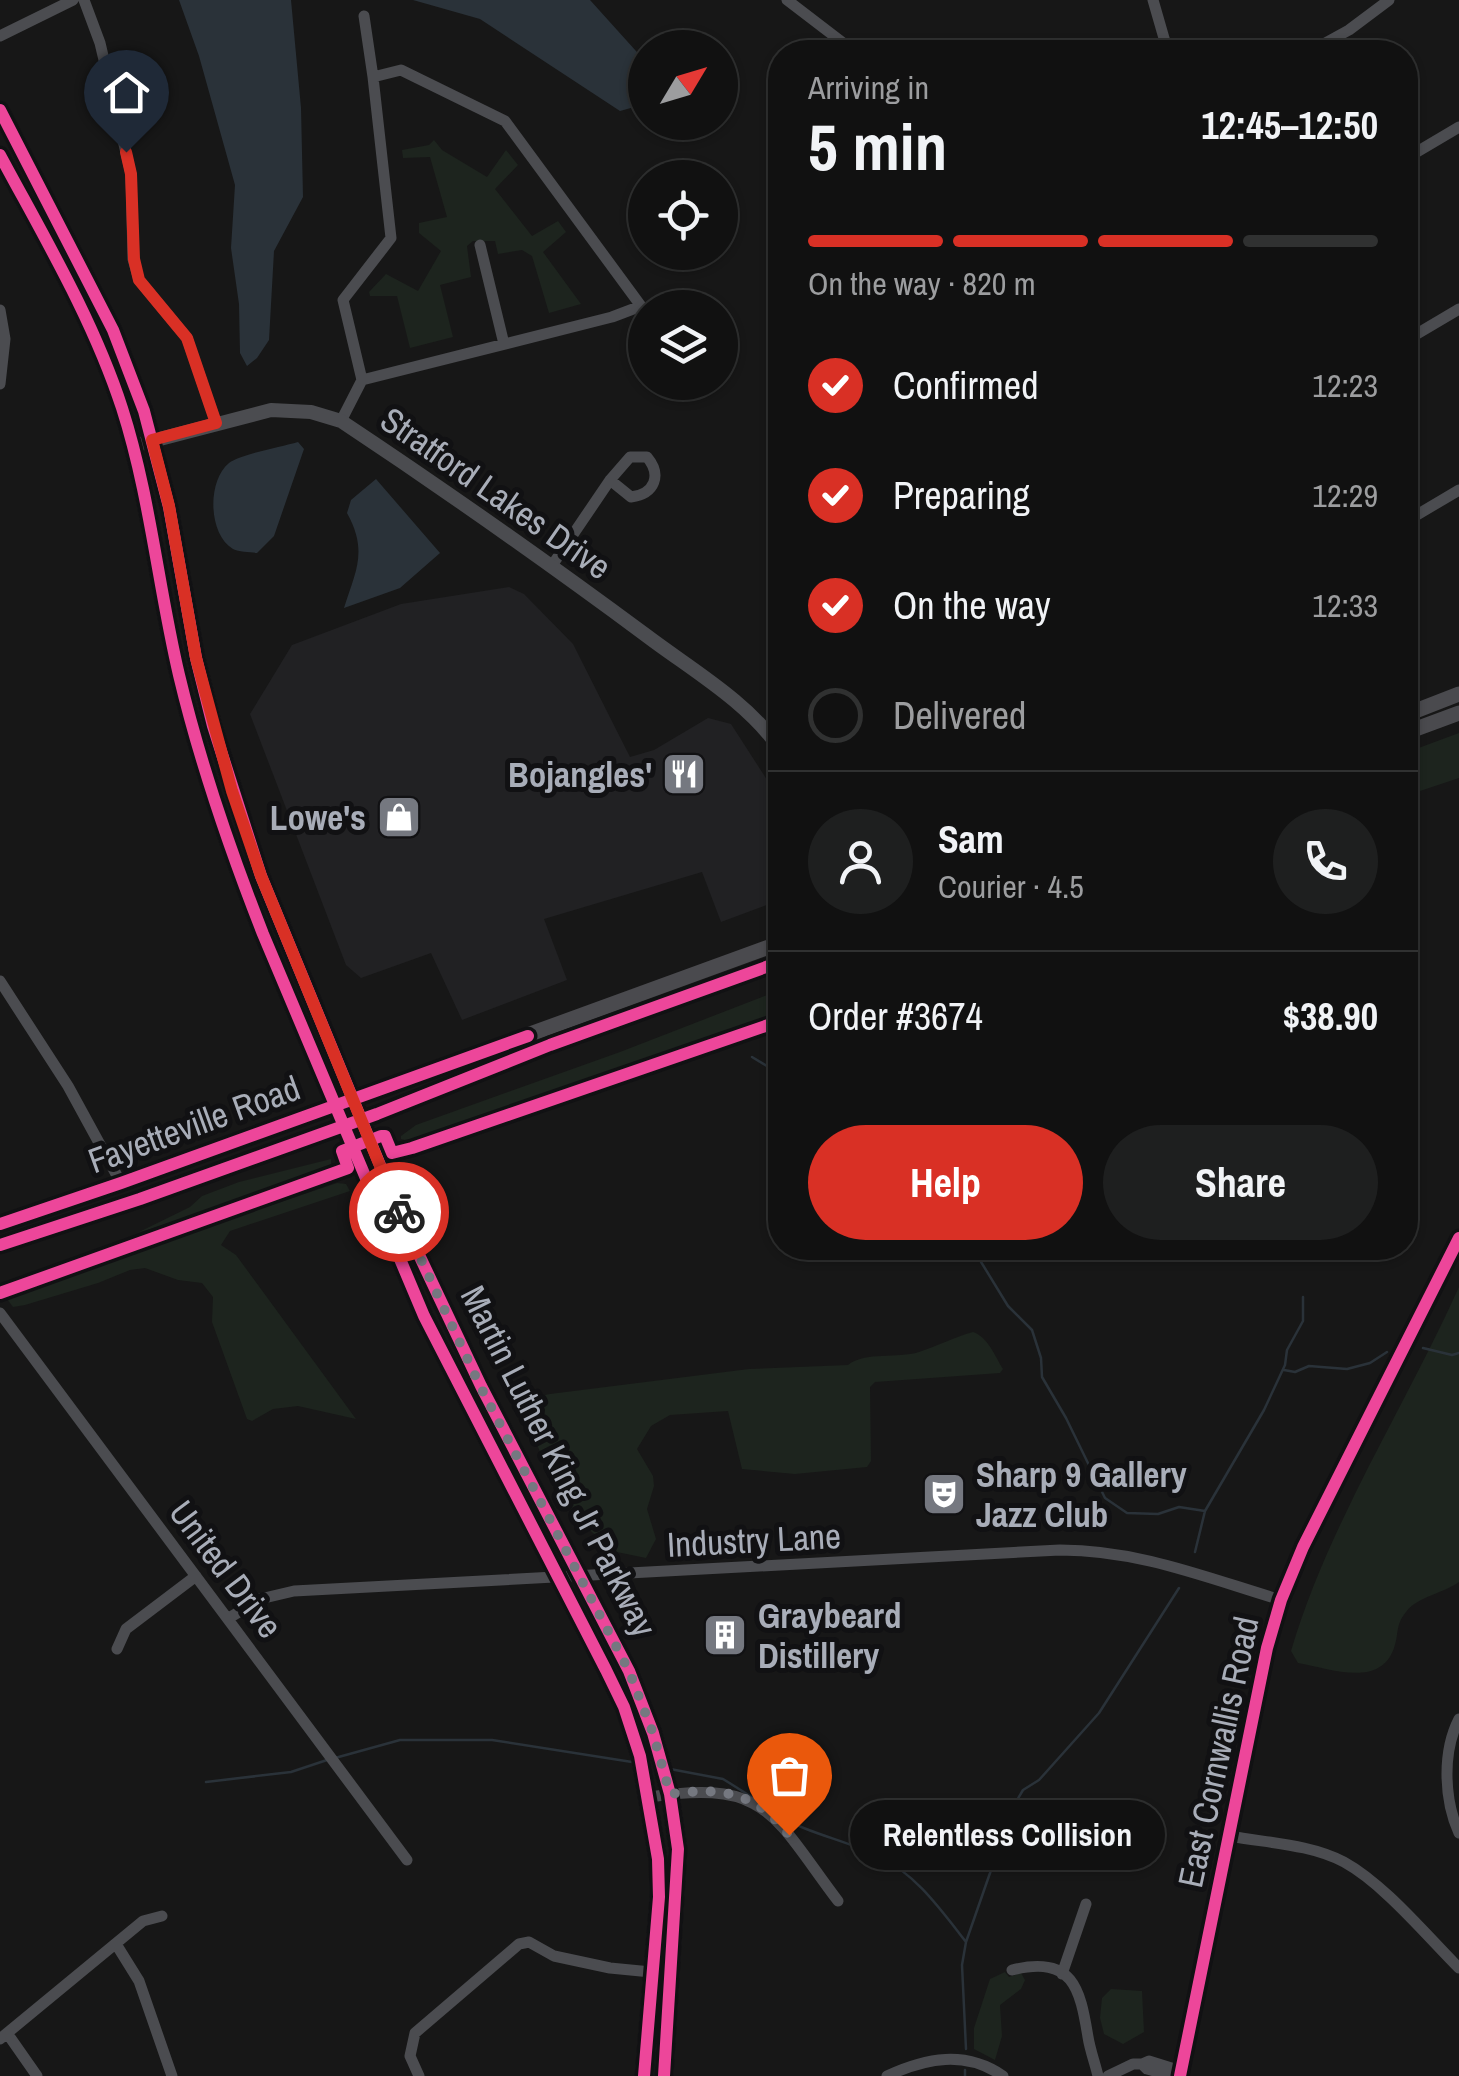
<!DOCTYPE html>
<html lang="en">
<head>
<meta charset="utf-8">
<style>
	:root { --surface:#111; --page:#1e1f1f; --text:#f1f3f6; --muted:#9c9d9f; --line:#303131; --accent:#d93025 }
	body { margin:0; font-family:"Archivo Narrow",sans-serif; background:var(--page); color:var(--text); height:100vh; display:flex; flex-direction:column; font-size:38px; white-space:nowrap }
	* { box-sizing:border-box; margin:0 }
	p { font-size:32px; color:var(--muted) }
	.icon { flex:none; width:55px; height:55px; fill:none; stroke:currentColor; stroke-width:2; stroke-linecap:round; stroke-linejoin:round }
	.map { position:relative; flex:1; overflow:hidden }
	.drawer { position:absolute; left:768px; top:40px; width:650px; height:1220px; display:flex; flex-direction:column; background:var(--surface); border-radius:40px; box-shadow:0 2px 8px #0004,0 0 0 2px var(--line) }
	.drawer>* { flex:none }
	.needle { width:65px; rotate:52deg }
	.fabs { position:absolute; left:628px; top:30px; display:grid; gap:20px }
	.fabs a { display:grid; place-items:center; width:110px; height:110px; border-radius:50%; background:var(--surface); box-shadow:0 2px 8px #0004,0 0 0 2px var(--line); font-size:50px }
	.pin { position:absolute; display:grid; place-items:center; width:85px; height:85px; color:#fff; margin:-102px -42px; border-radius:50% 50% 50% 0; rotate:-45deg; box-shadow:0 0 10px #0007 }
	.pin .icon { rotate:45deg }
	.courier { position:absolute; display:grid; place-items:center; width:100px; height:100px; margin:-50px; border:8px solid #d93025; border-radius:50%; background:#fff; color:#222; box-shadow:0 2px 12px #0007 }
	.bubble { position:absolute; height:70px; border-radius:35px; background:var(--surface); box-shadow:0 2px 8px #0004,0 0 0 2px var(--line); font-size:32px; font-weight:800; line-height:70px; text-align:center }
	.overview em { font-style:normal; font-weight:800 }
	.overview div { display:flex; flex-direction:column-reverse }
	.overview { display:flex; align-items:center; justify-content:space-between; height:170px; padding:0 40px }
	h1 { font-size:65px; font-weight:800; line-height:75px }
	.bar { display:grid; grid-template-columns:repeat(4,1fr); gap:15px 10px; align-content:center; height:120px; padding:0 40px }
	.bar i { height:12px; border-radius:8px; background:var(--line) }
	.bar .on { background:var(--accent) }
	.bar p { grid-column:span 4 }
	.line { display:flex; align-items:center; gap:25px; padding:0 40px; border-top:2px solid var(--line) }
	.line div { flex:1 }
	.round { display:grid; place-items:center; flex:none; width:105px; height:105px; border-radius:52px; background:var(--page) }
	ol { padding:0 40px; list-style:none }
	li { display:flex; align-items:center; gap:30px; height:110px }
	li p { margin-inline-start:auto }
	li .icon { padding:10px; border-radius:50%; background:var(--accent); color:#fff; stroke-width:4 }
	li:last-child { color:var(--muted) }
	li i { width:55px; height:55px; border:5px solid var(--line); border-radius:50% }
	.cta { display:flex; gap:20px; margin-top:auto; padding:20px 40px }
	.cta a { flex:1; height:115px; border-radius:60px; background:var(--accent); color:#fff; font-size:40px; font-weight:800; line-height:115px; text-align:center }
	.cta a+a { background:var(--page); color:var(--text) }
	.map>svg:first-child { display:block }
	.built { fill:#212123 }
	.green { fill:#1d241e }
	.water { fill:#2a3239 }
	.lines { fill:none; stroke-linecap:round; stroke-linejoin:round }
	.stream { stroke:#2a3239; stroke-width:2.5 }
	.minor { stroke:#4b4c50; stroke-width:11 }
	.tertiary { stroke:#4b4c50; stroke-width:14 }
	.secondary { stroke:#4a4a4e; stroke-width:15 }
	.primary { stroke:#4d4f52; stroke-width:18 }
	.cycleway-casing { stroke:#111113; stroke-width:19 }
	.cycleway { stroke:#ed469a; stroke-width:12 }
	.done { stroke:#757880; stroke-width:10; stroke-dasharray:0 18 }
	.route { stroke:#d93025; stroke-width:12 }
	.labels { text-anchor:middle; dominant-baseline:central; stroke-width:10; stroke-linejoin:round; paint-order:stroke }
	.street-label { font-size:35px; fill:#a8adb8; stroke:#111113 }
	.poi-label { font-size:35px; font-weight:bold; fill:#a8adb8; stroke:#111113; text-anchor:end }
</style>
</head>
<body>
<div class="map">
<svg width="1459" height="2076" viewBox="0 0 1459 2076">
	<rect width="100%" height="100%" fill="#171717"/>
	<path class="built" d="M 509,587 L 524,594 L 573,644 L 630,757 L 654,750 L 708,718 L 731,724 L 780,800 L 780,900 L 721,922 L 702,872 L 544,919 L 567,980 L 462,1020 L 431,953 L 361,978 L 346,965 L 250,714 L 292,645 L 401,604 Z"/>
	<path class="green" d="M 434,140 L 442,150 L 487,177 L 506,150 L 518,165 L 495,189 L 532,236 L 558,221 L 566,232 L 543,252 L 581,304 L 549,313 L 532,256 L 522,250 L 498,254 L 495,241 L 473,241 L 467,246 L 471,277 L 440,285 L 453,337 L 410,348 L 397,296 L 370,296 L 369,292 L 386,274 L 418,291 L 441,251 L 419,233 L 419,223 L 447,217 L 430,157 L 403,158 L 402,150 L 429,145 Z
		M 1459,733 L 1459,778 L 1405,796 L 1405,753 Z
		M 780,990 L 780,1012 L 414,1142 L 401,1139 L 401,1136 L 416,1125 L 620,1052 Z
		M 331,1159 L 331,1165 L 224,1206 L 137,1233 L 190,1207 L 202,1196 L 239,1182 Z
		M 337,1183 L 346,1184 L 350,1191 L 230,1231 L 221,1245 L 236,1255 L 356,1419 L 298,1406 L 273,1409 L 252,1421 L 247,1419 L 212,1322 L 213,1297 L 202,1283 L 178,1280 L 145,1268 L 130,1270 L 98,1283 L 25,1305 L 13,1307 L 4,1295 Z
		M 1459,1287 L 1459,1582 C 1444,1593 1417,1597 1406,1612 C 1395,1625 1399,1635 1394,1648 C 1380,1689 1329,1668 1298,1663 L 1291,1651 C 1329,1523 1404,1409 1459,1287 Z
		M 973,1332 C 988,1337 995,1356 1003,1369 L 1000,1373 L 875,1382 L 870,1387 L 871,1461 L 867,1467 L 795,1474 L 742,1469 L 728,1411 L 670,1415 L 651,1426 L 637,1449 L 653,1476 L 654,1486 L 647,1509 L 656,1539 L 646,1558 L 612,1551 L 573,1514 L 547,1469 L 536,1442 L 540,1424 L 531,1423 L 521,1406 L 524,1399 L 550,1394 L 749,1369 L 848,1365 C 866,1351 897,1359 919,1352 C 938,1346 954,1337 973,1332 Z
		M 1005,1972 L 1009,1977 L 1021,1973 L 1025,1980 L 1021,1989 L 1000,2005 L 1002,2036 L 995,2060 L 974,2049 L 974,2028 L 990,1979 Z
		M 1111,1989 L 1142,1991 L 1144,2032 L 1123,2044 L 1104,2034 L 1100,2018 L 1102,1998 Z"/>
	<path class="water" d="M 179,0 L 291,0 L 301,108 L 303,197 L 274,251 L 269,340 L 257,358 L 247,366 L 240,353 L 239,304 L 231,248 L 235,185 L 199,56 Z
		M 413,0 L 590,0 L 645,61 L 645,104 L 620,111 L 480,19 Z
		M 298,442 L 304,449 L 274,536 L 257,553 C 250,552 239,552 233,549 C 208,534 207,481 229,463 C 241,454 281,447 298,442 Z
		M 376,479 L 440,553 L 400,588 L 344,608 C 356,570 368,551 347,513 L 351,500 Z"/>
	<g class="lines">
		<path class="stream" d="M 752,1057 L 780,1074
			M 969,1248 L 978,1257 L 1008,1306 L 1032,1330 L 1041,1358 L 1042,1377 L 1066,1418 L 1105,1498 L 1127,1513 L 1158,1514 L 1179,1507 L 1205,1511
			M 1300,1248 L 1302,1259
			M 1423,1348 L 1452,1355 L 1459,1353
			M 1284,1370 L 1295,1372 L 1309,1366 L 1347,1369 L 1370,1363 L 1387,1352
			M 1195,1552 L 1205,1511 L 1264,1410 L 1285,1365 L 1287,1350 L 1303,1321 L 1303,1297
			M 335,1758 L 400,1740 L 492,1740 L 632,1762
			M 670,1769 L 723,1779 L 755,1799
			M 206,1782 L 291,1772 L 327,1760
			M 777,1815 C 809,1834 845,1840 878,1856 C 915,1873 941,1910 966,1942
			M 966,2049 L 962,1965 L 966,1942 L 1013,1807 L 1023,1790 L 1039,1780 L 1099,1713 L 1179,1588
			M 965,2070 L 965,2076"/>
		<path class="minor" d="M 84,0 L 100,43 L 131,174 L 133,259 L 139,280 L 187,338 L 216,423
			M 787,0 L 855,52
			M 1153,0 L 1168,52
			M 364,16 L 373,77
			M 0,36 L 73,0
			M 1309,52 L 1349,30 L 1389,0
			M 1405,159 L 1459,127
			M 480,245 L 504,344
			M 652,308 L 678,297
			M 0,310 L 5,339 L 0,384
			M 1405,341 L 1459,309
			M 341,421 L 362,380 L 343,300 L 391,238 L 373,77 L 401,70 L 505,121 L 641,306 L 612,317 L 362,380
			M 1405,522 L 1459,490
			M 551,567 L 610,480 L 630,457 L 647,457 C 662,475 655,494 631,497 L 610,480
			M 0,981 L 68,1086 L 121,1183
			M 0,1313 L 407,1860
			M 229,1618 L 260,1599 L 294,1591 L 1060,1550 C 1139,1550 1207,1578 1281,1600
			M 117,1649 L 126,1629 L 196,1576
			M 1459,1719 C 1442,1752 1444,1800 1459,1833
			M 650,1797 C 768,1779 773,1815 838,1901
			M 1230,1836 C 1267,1843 1310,1844 1344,1862 C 1384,1884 1426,1935 1459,1968
			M 116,1944 L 139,1981 L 172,2076
			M 1012,1970 C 1073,1955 1080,1988 1088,2037 C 1090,2050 1095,2063 1098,2076
			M 1062,1974 L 1086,1904
			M 7,2033 L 37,2076
			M 0,2039 L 143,1921 L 162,1916
			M 419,2076 L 410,2056 L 415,2033 L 519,1944 L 529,1942 L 554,1956 L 610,1968 L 651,1972
			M 887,2076 C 926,2058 965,2050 1003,2076
			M 1108,2076 L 1133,2064 L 1142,2064
			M 1173,2076 L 1147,2069 L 1142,2064 L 1149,2061 L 1181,2071"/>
		<path class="tertiary" d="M 133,446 L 271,410 L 311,412 L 341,421 C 445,490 547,562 647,636 C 692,670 748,702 780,749
			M 1180,2076 L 1267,1648 L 1281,1600 L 1303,1547 L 1459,1238"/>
		<path class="secondary" d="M 1405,715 L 1459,694
			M 1405,733 L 1459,713
			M 0,1224 L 121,1183 L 780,943
			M 0,1245 L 140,1199 L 377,1114 L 550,1045 L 780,962"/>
		<path class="primary" d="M 0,110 L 113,330 L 144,411 L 169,507 L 196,658 L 213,726 L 261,876 L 403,1221 L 481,1386 L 629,1671 L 653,1733 L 670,1794 L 678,1849 L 664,2076
			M 0,155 C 44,237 93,319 122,408 C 150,495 158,586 179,675 C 200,763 230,850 263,934 L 424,1316 L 606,1670 L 624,1707 L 640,1756 L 658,1859 L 659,1897 L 644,2076"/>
		<g class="cycleway-casing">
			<path id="cycleway" d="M 0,110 L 113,330 L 144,411 L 169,507 L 196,658 L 213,726 L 261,876 L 403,1221 L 481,1386 L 629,1671 L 653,1733 L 670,1794 L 678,1849 L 664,2076
				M 0,155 C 44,237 93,319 122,408 C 150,495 158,586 179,675 C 200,763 230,850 263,934 L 424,1316 L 606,1670 L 624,1707 L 640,1756 L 658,1859 L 659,1897 L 644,2076
				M 0,1224 L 121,1183 L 528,1036
				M 0,1245 L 140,1199 L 377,1114 L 550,1045 L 780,962
				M 0,1293 L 348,1168 L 342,1151 L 381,1136 L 385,1136 L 392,1153 L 412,1148 L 780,1021
				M 1180,2076 L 1267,1648 L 1281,1600 L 1303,1547 L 1459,1238"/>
		</g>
		<use href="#cycleway" class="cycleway"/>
	</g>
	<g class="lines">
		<path class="done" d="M 399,1212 L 480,1386 L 629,1671 L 653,1733 L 670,1794 C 723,1787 755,1792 789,1835"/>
		<path class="route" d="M 126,152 L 131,174 L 134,259 L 139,280 L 187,338 L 216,423 L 152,440 L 169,506 L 196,658 L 232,791 L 261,876 L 399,1212"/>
	</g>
	<defs>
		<g id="restaurant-square" transform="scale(2.25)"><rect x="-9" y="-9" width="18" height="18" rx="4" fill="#757880" stroke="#111113"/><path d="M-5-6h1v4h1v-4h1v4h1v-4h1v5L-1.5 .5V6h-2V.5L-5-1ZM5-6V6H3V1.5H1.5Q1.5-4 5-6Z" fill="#fff"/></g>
		<g id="shop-square" transform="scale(2.25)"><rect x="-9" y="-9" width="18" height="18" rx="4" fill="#757880" stroke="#111113"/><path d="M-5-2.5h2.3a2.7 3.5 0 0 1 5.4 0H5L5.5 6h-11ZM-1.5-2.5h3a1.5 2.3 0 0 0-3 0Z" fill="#fff"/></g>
		<g id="theatre-square" transform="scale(2.25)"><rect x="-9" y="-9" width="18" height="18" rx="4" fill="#757880" stroke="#111113"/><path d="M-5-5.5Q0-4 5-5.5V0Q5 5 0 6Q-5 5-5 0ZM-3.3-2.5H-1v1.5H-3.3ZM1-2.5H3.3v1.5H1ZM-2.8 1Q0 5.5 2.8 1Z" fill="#fff"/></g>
		<g id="building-square" transform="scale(2.25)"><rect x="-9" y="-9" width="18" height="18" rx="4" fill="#757880" stroke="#111113"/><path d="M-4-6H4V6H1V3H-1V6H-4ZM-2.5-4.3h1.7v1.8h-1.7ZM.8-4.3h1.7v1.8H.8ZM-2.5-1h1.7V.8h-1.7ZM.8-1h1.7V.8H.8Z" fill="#fff"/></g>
	</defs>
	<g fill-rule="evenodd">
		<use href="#restaurant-square" x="684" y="774"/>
		<use href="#shop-square" x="399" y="817"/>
		<use href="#theatre-square" x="944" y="1494"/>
		<use href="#building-square" x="725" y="1635"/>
	</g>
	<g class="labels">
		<g class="street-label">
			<text transform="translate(496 493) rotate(35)">Stratford Lakes Drive</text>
			<text transform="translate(194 1124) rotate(-20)">Fayetteville Road</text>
			<text transform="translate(559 1461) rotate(63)">Martin Luther King Jr Parkway</text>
			<text transform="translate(754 1540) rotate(-3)">Industry Lane</text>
			<text transform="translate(226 1569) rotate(53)">United Drive</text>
			<text transform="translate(1218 1752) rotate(-78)">East Cornwallis Road</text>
		</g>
		<g class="poi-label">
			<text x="652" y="774">Bojangles'</text>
			<text x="366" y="817">Lowe's</text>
			<text x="976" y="1474" text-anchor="start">Sharp 9 Gallery<tspan x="976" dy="40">Jazz Club</tspan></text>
			<text x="758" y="1615" text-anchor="start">Graybeard<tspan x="758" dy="40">Distillery</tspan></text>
		</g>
	</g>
</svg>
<div class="fabs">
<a><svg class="needle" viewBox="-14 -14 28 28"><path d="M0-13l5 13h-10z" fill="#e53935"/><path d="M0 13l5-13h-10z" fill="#9c9d9f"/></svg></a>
<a><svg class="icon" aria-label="locate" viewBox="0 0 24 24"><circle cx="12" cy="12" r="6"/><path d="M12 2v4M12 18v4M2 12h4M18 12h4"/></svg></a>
<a><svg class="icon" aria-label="layers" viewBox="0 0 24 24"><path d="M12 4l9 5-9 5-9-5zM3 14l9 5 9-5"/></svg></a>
</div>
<div class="pin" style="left:789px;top:1835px;background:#ea580c"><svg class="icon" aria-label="bag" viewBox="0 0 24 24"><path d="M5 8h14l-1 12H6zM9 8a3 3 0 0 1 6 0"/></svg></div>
<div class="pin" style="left:126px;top:152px;background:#1f2937"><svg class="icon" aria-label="home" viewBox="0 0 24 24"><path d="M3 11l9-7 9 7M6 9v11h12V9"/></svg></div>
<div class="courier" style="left:399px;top:1212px"><svg class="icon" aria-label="bike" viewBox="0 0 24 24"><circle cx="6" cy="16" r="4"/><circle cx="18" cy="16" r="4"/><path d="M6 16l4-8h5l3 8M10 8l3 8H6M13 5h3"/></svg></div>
<div class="bubble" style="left:850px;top:1800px;width:315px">Relentless Collision</div>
<section class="drawer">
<div class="overview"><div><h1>5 min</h1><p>Arriving in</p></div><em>12:45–12:50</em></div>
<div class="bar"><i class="on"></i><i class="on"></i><i class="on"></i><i></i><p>On the way · 820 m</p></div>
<ol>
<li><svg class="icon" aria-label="check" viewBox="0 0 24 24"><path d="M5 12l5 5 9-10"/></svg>Confirmed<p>12:23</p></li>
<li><svg class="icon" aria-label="check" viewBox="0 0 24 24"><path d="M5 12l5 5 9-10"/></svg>Preparing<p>12:29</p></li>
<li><svg class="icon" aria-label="check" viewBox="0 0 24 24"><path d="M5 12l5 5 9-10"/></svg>On the way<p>12:33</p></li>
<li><i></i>Delivered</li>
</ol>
<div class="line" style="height:180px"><a class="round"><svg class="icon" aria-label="person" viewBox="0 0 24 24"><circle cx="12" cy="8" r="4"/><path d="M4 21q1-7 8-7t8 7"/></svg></a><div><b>Sam</b><p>Courier · 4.5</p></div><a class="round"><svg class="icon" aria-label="phone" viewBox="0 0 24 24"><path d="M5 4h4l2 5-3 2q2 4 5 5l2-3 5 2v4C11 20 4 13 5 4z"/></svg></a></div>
<div class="line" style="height:130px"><div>Order #3674</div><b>$38.90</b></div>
<div class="cta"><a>Help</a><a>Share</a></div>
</section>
</div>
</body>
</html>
